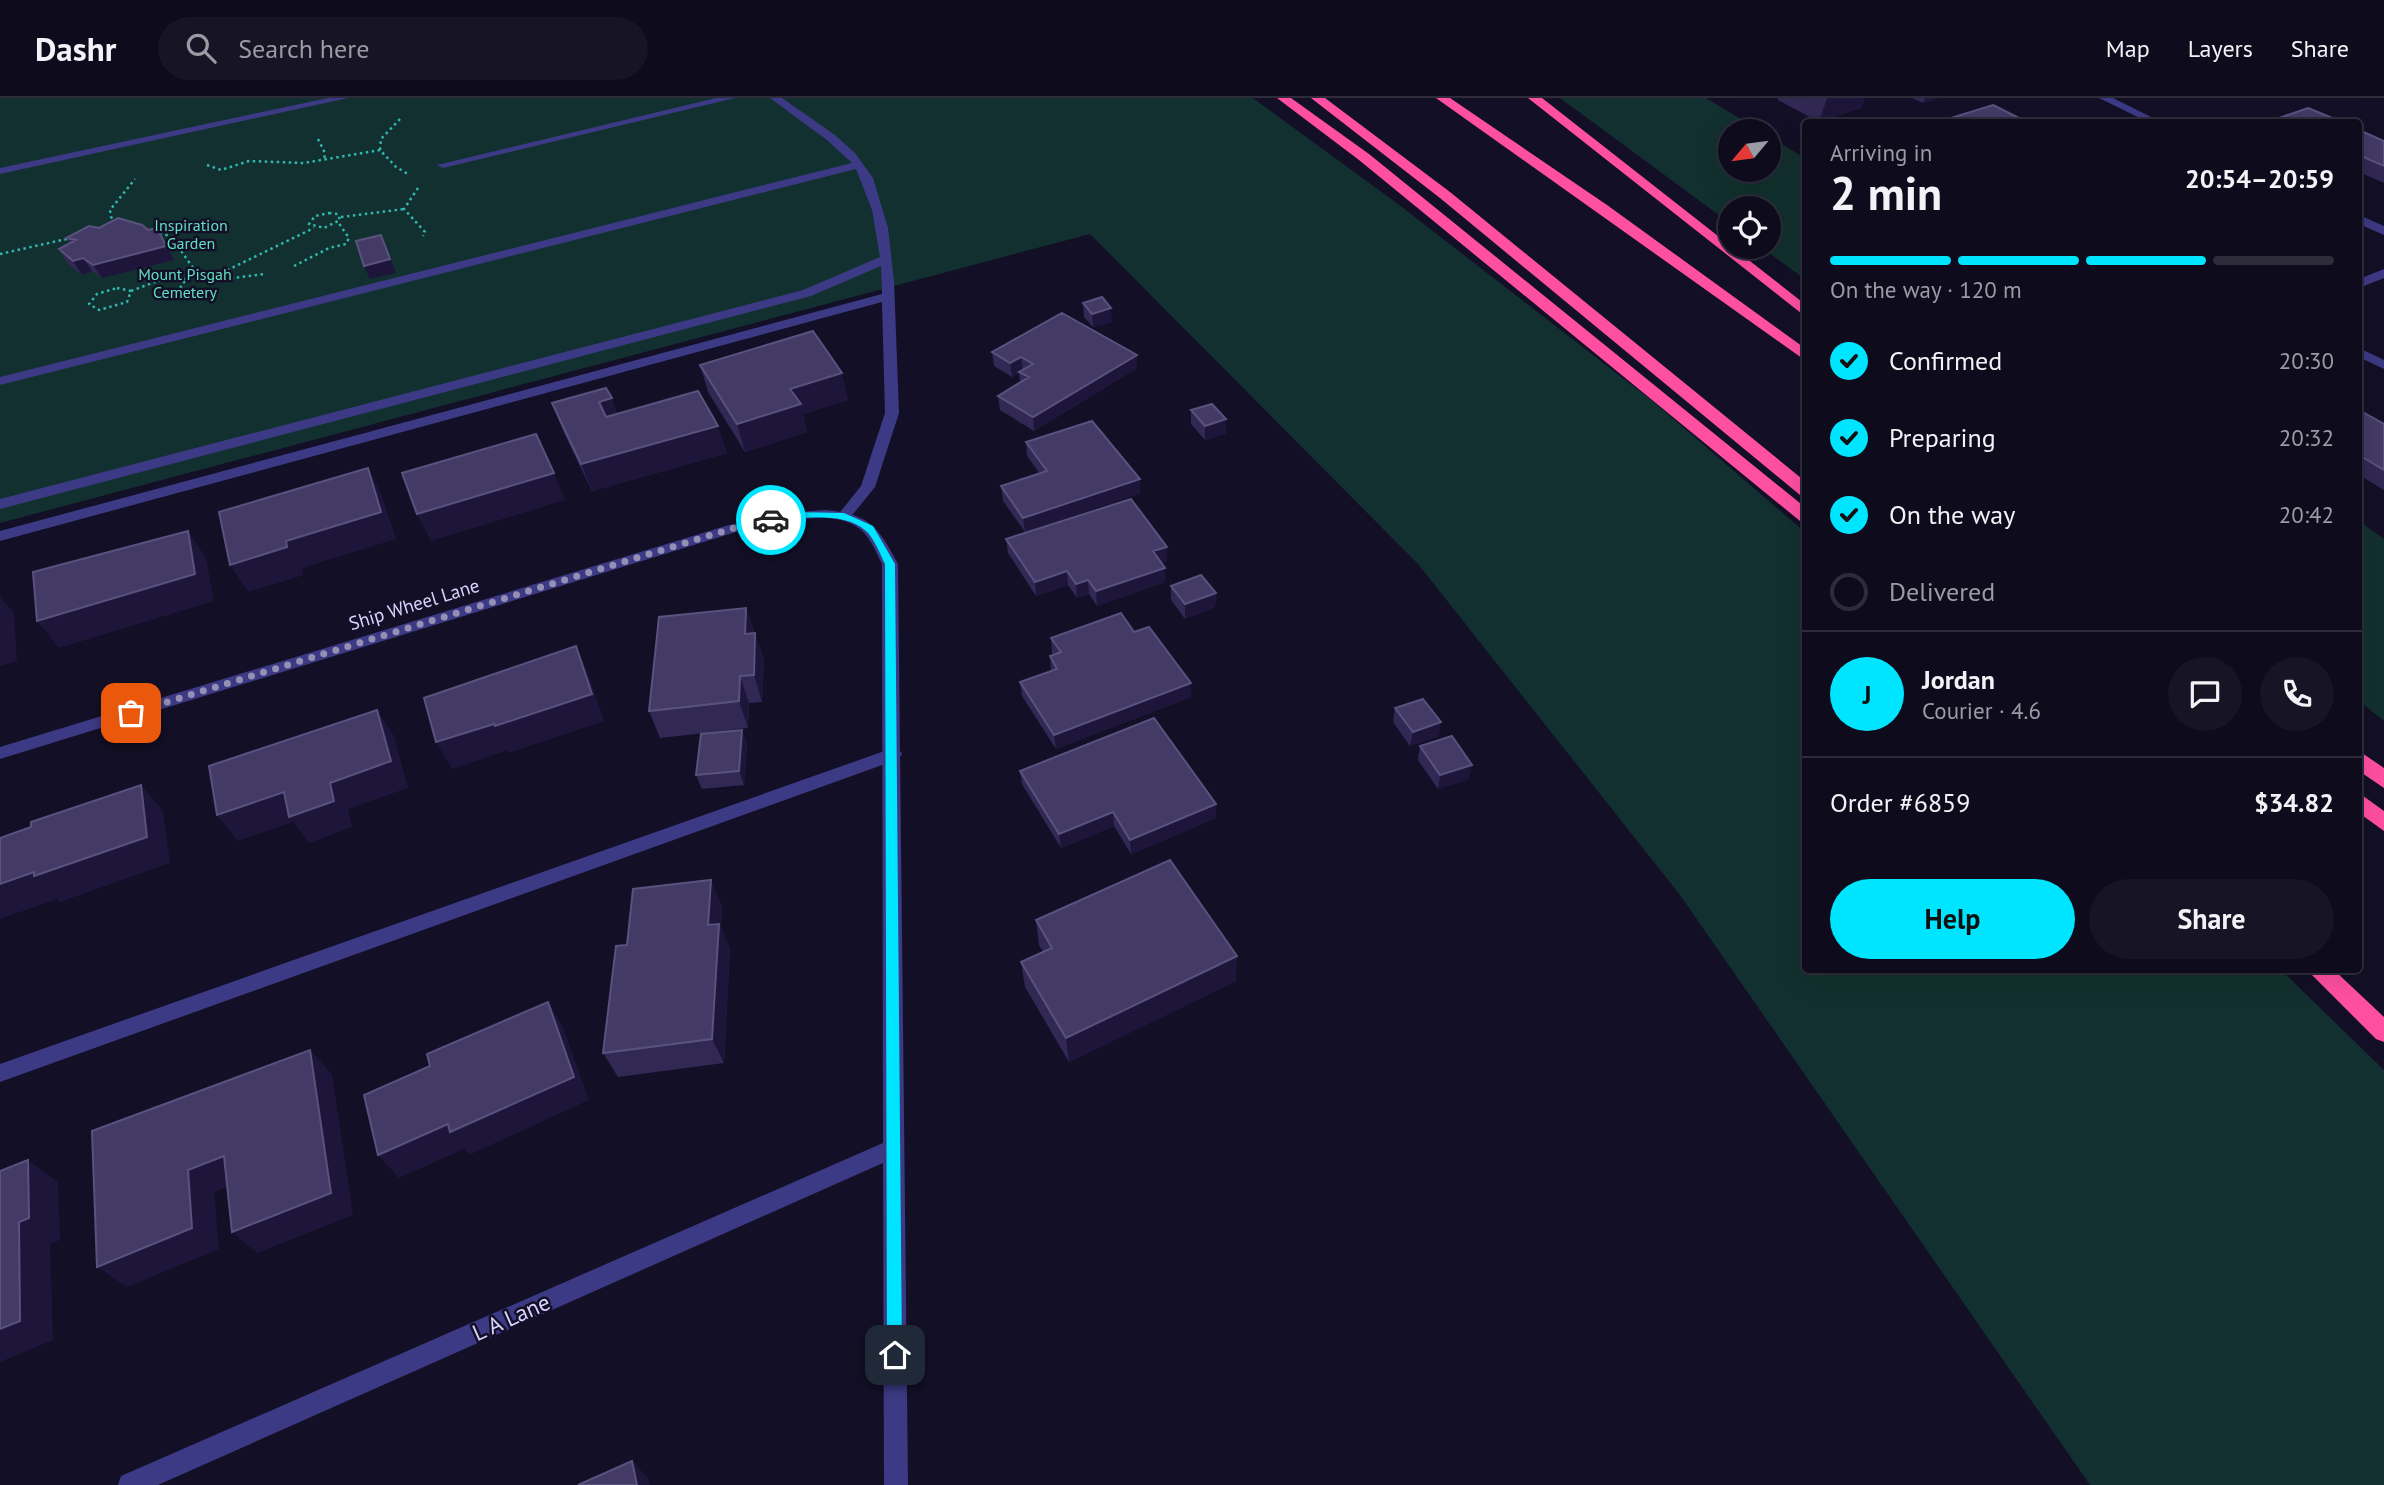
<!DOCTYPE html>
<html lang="en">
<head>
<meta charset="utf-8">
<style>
	:root { --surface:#0e0b1c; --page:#171425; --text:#f1f3f6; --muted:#9b9ba3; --line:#2e2b3b; --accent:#00e5ff }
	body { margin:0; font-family:"PT Sans",sans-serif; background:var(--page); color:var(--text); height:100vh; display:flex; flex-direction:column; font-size:26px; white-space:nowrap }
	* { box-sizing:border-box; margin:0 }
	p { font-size:23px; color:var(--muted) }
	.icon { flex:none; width:38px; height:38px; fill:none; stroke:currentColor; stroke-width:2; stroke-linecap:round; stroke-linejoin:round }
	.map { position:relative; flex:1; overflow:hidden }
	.side { position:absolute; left:1802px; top:21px; width:560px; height:854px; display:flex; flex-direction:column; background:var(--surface); border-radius:7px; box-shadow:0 7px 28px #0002,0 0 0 2px var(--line) }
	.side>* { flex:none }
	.needle { width:46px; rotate:241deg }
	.buttons { position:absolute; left:1718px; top:21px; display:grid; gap:14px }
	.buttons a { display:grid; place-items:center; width:63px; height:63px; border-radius:50%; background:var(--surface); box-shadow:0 7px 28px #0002,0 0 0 2px var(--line); font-size:35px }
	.pin { position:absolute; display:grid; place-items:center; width:60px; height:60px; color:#fff; margin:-30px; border-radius:14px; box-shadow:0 4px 10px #0006 }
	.courier { position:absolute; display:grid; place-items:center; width:70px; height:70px; margin:-35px; border:5px solid #00e5ff; border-radius:50%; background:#fff; color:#222; box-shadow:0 2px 9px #0007 }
	.head em { font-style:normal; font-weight:700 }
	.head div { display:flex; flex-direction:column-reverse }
	.head { display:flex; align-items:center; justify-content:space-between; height:119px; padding:0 28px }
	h1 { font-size:46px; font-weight:700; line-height:52px }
	.bar { display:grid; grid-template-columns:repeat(4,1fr); gap:10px 7px; align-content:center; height:84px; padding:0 28px }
	.bar i { height:9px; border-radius:5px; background:var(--line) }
	.bar .selected { background:var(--accent) }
	.bar p { grid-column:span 4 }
	.line { display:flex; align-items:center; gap:18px; padding:0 28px; border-top:2px solid var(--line) }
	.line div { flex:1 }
	.round { display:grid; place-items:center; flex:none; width:74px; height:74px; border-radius:37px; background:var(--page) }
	ol { padding:0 28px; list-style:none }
	li { display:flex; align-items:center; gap:21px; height:77px }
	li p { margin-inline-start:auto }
	li .icon { padding:7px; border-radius:50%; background:var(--accent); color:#111; stroke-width:4 }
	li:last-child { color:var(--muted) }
	li i { width:38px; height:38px; border:4px solid var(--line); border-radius:50% }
	.primary-button { display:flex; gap:14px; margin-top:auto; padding:14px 28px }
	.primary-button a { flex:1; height:80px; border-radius:42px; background:var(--accent); color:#111; font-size:28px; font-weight:700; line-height:80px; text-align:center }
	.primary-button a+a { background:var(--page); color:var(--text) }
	header { display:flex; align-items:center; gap:42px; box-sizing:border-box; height:98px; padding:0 35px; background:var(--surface); border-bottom:2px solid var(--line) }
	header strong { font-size:33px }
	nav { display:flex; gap:38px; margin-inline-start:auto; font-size:24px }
	.search { width:490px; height:63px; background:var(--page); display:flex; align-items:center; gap:18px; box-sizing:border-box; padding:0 24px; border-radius:38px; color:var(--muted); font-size:26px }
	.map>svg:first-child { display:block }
	.green { fill:#12302f }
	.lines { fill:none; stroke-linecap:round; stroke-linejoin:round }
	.path { stroke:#2fb8b0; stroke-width:2.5; stroke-dasharray:2.5 3.5; stroke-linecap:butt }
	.service { fill:#3d3a85; fill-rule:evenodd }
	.minor { fill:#3d3a85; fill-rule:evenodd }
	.motorway { fill:#ff4fa3; fill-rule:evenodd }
	.wall { fill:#312854 }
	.shaded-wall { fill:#1d163a }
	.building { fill:#433a66; stroke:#5a527e; stroke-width:2 }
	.route { fill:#00e5ff }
	.done { stroke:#948fb3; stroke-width:7; stroke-dasharray:0 12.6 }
	.labels { text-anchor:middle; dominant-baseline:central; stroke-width:5; stroke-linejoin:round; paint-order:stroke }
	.far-park-label { font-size:16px; fill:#5fe0c0; stroke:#130f26 }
	.street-label { font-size:19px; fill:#d9d4ff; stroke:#130f26 }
	.near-street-label { font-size:23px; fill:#d9d4ff; stroke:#130f26 }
</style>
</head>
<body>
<header>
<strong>Dashr</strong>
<div class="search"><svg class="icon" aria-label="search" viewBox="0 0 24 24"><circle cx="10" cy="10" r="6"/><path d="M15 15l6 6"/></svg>Search here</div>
<nav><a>Map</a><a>Layers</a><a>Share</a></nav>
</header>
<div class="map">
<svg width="2384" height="1387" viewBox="0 0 2384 1387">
	<rect width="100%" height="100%" fill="#130f26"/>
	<path class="green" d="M 0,0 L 1253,0 L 1398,106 L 1655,305 L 1806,435 L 1806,872 L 2281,872 L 2384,972 L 2384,1387 L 2090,1387 L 1680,797 L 1418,466 L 1090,136 L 0,425 Z
		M 1560,0 L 1706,0 L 1761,33 L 1731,33 L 1731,72 L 1769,72 L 1769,38 L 1806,61 L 1806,182 L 1761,149 L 1769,149 L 1769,110 L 1731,110 L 1731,126 Z
		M 2359,423 L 2384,441 L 2384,623 L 2359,603 Z"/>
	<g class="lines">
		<path class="path" d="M 400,21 L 381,41 L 380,52 L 396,69 L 408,76
			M 318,41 L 325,55 L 324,63
			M 207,67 L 221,72 L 249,63 L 304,65 L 380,52
			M 418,90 L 404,111 L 425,134 L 423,138
			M 329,115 L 338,116 L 340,122 L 324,130 L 309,126 L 315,118 Z
			M 341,119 L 404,111
			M 117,124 L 111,119 L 110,112 L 135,81
			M 142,131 L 171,138 L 193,170 L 180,190 L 188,197
			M 0,156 L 71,140
			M 294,168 L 329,150 L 346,146 L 349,140 L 338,124
			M 211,180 L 314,130
			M 117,190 L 131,193 L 127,204 L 99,212 L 89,206 L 97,196 Z
			M 131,193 L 163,181 L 226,181 L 265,176"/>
		<path class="service" d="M 328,0 L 348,0 L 0,76 L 0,70 Z
			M 716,0 L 735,0 L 443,70 L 437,67 Z
			M 770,0 L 782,0 L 835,37 L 855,55 L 873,80 L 888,130 L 894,183 L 899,315 L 875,389 L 849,421 L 844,423 L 837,418 L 861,388 L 885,315 L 882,204 L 0,443 L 0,433 L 882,196 L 881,168 L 811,198 L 0,411 L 0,401 L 803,192 L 880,159 L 872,112 L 856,71 L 0,287 L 0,279 L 852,65 L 827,42 Z
			M 893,650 L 899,651 L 902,656 L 899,661 L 0,984 L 0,966 Z"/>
		<path class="minor" d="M 2099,0 L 2113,0 L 2161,24 L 2148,24 Z
			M 2359,117 L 2384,128 L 2384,137 L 2359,126 Z
			M 2384,171 L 2384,180 L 2359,190 L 2359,181 Z
			M 2359,250 L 2384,262 L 2384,271 L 2359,259 Z
			M 825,412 C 869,416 878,428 898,466 L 908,1387 L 884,1387 L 883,1065 L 158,1387 L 118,1387 L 121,1378 L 883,1045 L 882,466 C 875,452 869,435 854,427 C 825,411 767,427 736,434 L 0,661 L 0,649 L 729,427 L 785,415 Z"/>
		<path class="motorway" d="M 1277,0 L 1291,0 L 1369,56 L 1806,410 L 1806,425 L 1800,423 L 1359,62 Z
			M 1311,0 L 1325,0 L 1450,94 L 1806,384 L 1806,399 L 1800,397 L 1440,100 Z
			M 1436,0 L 1450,0 L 1607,107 L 1806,251 L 1806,263 Z
			M 1528,0 L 1542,0 L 1806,207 L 1806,219 Z
			M 2359,653 L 2384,670 L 2384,690 L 2359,673 Z
			M 2359,695 L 2384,713 L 2384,733 L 2359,715 Z
			M 2307,872 L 2334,872 L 2384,919 L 2384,944 L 2376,941 Z"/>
	</g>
	<path class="wall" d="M 1778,0 L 1865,0 L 1861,10 L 1819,24 L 1778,2 Z
		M 1912,0 L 1939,0 L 1923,5 Z
		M 2279,20 L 2342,24 L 2277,24 Z
		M 2359,32 L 2384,43 L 2384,85 L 2359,74 Z
		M 99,130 L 148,132 L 164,144 L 174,162 L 102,180 L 92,173 L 82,177 L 67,165 L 59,151 L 70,146 L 66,140 Z
		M 1083,205 L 1112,224 L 1093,229 L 1084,219 Z
		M 992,254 L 1137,257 L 1137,270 L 1034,333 L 1000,312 L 998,298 L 1020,285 L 1019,275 L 1012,279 L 994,268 Z
		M 700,267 L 848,302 L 803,316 L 807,334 L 745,354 L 708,294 Z
		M 552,305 L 617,316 L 727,355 L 592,393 L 563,333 Z
		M 1191,312 L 1226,335 L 1205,342 L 1191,326 Z
		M 2359,312 L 2384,326 L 2384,392 L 2359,377 Z
		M 1026,344 L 1140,395 L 1025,434 L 1003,403 L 1001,388 L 1040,376 L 1027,358 Z
		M 1006,441 L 1167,449 L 1167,463 L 1161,465 L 1165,470 L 1165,484 L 1097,508 L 1089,496 L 1077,500 L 1068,487 L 1036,498 L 1008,455 Z
		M 1171,488 L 1216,495 L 1215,509 L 1185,521 L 1171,502 Z
		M 746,510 L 764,562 L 762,604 L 749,605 L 748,630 L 660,640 L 649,613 Z
		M 1134,534 L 1191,599 L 1056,651 L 1022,598 L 1020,584 L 1051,573 L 1050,558 L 1054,557 L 1052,555 L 1051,540 Z
		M 1395,610 L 1439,638 L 1410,648 L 1393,624 Z
		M 742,632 L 747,646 L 744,687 L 702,691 L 696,677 Z
		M 1420,648 L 1469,681 L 1438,691 L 1418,662 Z
		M 1020,673 L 1216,706 L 1216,720 L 1131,756 L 1114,728 L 1061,750 L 1022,686 Z
		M 722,808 L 721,829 L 730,851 L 724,965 L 618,979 L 603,955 L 627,847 Z
		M 1036,822 L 1236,883 L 1069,964 L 1025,889 L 1021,864 L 1043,854 L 1039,847 Z"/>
	<path class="shaded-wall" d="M 1827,0 L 1865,0 L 1861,10 L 1819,24 Z
		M 1925,0 L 1939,0 L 1923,5 Z
		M 157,130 L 174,162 L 102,180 L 93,167 Z
		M 381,137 L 396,175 L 370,181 L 364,168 Z
		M 83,160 L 92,173 L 82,177 L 73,163 Z
		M 1111,210 L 1112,224 L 1093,229 L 1092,216 Z
		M 1137,257 L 1137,270 L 1034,333 L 1033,319 Z
		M 1021,259 L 1023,273 L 1012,279 L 1010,265 Z
		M 842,275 L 848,302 L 803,316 L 807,334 L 745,354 L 737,326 L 790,291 Z
		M 612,300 L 621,327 L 609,331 L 599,304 Z
		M 1226,321 L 1226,335 L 1205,342 L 1205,328 Z
		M 718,328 L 727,355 L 592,393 L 581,366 Z
		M 368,370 L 382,398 L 396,441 L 302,470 L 304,477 L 248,494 L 230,467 L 286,443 Z
		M 554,375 L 565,402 L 431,443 L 417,416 Z
		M 1140,381 L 1140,395 L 1025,434 L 1023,420 Z
		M 188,433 L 206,460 L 214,503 L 59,550 L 37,523 Z
		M 1167,449 L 1167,463 L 1153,467 L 1153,453 Z
		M 1165,470 L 1165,484 L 1097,508 L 1096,493 Z
		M 1067,473 L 1068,487 L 1036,498 L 1035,484 Z
		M 1088,482 L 1089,496 L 1077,500 L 1076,486 Z
		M 1216,495 L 1215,509 L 1185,521 L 1185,506 Z
		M 0,499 L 14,515 L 17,563 L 0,568 Z
		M 746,510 L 755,537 L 745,536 Z
		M 755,535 L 764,562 L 762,604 L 754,577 Z
		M 576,548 L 588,575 L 604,623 L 509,655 L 508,652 L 452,671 L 436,644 Z
		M 740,578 L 749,605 L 748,630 L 739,603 Z
		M 1191,585 L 1191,599 L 1056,651 L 1054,637 Z
		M 377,612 L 394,638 L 408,690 L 348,711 L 352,729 L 309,745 L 293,724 L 238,743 L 217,717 L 284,694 L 330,685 Z
		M 1441,624 L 1439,638 L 1410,648 L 1413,634 Z
		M 742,632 L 747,646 L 744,687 L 739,673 Z
		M 1472,667 L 1469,681 L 1438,691 L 1440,677 Z
		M 141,687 L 163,713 L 170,765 L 60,804 L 57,801 L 0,821 L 0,786 Z
		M 1216,706 L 1216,720 L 1131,756 L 1130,742 Z
		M 1113,714 L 1114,728 L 1061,750 L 1059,736 Z
		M 711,782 L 722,808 L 721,829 L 730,851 L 724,965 L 712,941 L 708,827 Z
		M 1237,858 L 1236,883 L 1069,964 L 1066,940 Z
		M 548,904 L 563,929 L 589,1002 L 469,1057 L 464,1051 L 399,1080 L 378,1057 Z
		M 310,952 L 332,976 L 353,1117 L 257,1155 L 232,1134 Z
		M 224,1058 L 249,1080 L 214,1094 L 219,1151 L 127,1189 L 97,1169 L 188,1072 Z
		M 28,1062 L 58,1084 L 60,1142 L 50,1146 L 53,1242 L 0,1264 L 0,1231 L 19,1124 Z
		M 632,1363 L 648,1380 L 650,1387 L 637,1387 Z"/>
	<path class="building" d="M 1993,7 L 2027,24 L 1938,24 Z
		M 2308,10 L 2342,24 L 2288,24 L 2279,20 Z
		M 2076,21 L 2084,24 L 2065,24 Z
		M 2359,32 L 2384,43 L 2384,68 L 2359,57 Z
		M 118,120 L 142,127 L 148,132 L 157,130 L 166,148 L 93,167 L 83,160 L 73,163 L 59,151 L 76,142 L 66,140 L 89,128 L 99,130 Z
		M 381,137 L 390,161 L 364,168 L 356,143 Z
		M 1102,199 L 1111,210 L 1092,216 L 1083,205 Z
		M 1062,215 L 1137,257 L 1033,319 L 998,298 L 1029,279 L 1019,274 L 1033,266 L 1021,259 L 1010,265 L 992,254 Z
		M 813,233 L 842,275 L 790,291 L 801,306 L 737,326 L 700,267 Z
		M 606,290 L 612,300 L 599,304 L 606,319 L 698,293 L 718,328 L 581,366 L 552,305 Z
		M 1212,306 L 1226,321 L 1205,328 L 1191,312 Z
		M 2359,312 L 2384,326 L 2384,372 L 2359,357 Z
		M 1092,323 L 1140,381 L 1023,420 L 1001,388 L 1047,373 L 1026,344 Z
		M 536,336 L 554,375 L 417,416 L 402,375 Z
		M 368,370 L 381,414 L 286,443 L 287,449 L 230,467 L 219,414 Z
		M 1131,401 L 1167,449 L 1153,453 L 1165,470 L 1096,493 L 1088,482 L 1076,486 L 1067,473 L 1035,484 L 1006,441 Z
		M 188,433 L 195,476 L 37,523 L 33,474 Z
		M 1201,477 L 1216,495 L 1185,506 L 1171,488 Z
		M 746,510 L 745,536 L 755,535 L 754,577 L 740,578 L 739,603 L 649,613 L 659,519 Z
		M 1121,515 L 1134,534 L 1149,529 L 1191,585 L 1054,637 L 1020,584 L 1057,571 L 1050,558 L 1061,554 L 1051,540 Z
		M 576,548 L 592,596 L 495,628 L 494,626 L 436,644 L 424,600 Z
		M 1423,601 L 1441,624 L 1413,634 L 1395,610 Z
		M 377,612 L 391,663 L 330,685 L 334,703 L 289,719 L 284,694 L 217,717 L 209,668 Z
		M 1154,620 L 1216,706 L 1130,742 L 1113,714 L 1059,736 L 1020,673 Z
		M 742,632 L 739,673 L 696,677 L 701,636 Z
		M 1452,638 L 1472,667 L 1440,677 L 1420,648 Z
		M 141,687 L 147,739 L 34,778 L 34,774 L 0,786 L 0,740 L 31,729 L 31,724 Z
		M 1170,762 L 1237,858 L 1066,940 L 1021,864 L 1052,850 L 1036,822 Z
		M 711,782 L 708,827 L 719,826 L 712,941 L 603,955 L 616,848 L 627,847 L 633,791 Z
		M 548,904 L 574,979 L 450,1034 L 448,1026 L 378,1057 L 364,997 L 430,968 L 427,956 Z
		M 310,952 L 331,1095 L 232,1134 L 224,1058 L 188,1072 L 192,1130 L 97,1169 L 92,1033 Z
		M 28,1062 L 29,1120 L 19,1124 L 20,1223 L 0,1231 L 0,1073 Z
		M 632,1363 L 637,1387 L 578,1387 Z"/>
	<path class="route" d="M 790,414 L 844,415 L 873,428 L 895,466 L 902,1257 L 895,1264 L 887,1257 L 885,466 C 880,456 874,440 866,433 C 845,413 796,419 771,425 L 766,422 Z"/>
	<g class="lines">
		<path class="done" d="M 131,615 L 734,430 L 771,422"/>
	</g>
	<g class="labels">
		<g class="far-park-label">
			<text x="191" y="127">Inspiration<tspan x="191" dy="18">Garden</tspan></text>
			<text x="185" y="176">Mount Pisgah<tspan x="185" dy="18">Cemetery</tspan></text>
		</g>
		<g class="street-label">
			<text transform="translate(414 506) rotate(-17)">Ship Wheel Lane</text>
		</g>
		<g class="near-street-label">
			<text transform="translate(511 1219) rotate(-24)">L A Lane</text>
		</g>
	</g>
</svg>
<div class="buttons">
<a><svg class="needle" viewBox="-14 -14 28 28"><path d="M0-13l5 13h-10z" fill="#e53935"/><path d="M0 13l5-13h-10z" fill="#9b9ba3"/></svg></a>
<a><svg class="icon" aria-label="locate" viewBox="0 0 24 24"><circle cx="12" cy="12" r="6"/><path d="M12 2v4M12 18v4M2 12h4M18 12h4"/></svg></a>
</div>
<div class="pin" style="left:131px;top:615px;background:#ea580c"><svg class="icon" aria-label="bag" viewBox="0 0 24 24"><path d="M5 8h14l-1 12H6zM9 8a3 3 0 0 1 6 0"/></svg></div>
<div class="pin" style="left:895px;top:1257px;background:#1f2937"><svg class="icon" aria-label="home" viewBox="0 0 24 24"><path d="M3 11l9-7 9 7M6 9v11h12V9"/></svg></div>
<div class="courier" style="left:771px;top:422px"><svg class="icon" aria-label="car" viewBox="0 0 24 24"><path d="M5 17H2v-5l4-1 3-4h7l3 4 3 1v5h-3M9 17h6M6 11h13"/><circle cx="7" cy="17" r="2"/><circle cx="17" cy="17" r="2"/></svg></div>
<section class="side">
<div class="head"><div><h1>2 min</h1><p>Arriving in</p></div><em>20:54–20:59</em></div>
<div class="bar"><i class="selected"></i><i class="selected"></i><i class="selected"></i><i></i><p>On the way · 120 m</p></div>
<ol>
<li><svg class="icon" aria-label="check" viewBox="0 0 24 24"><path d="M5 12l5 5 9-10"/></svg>Confirmed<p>20:30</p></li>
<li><svg class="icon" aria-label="check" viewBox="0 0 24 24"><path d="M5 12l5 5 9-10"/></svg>Preparing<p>20:32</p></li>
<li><svg class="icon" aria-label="check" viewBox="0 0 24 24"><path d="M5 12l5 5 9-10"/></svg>On the way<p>20:42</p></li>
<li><i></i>Delivered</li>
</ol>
<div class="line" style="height:126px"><b class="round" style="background:var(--accent);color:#111">J</b><div><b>Jordan</b><p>Courier · 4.6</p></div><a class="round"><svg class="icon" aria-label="chat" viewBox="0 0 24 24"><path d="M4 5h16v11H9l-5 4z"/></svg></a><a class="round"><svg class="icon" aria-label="phone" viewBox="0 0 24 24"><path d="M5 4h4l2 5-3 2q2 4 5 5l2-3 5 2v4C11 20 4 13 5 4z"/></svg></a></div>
<div class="line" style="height:91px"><div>Order #6859</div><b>$34.82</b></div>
<div class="primary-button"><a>Help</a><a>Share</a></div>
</section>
</div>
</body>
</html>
